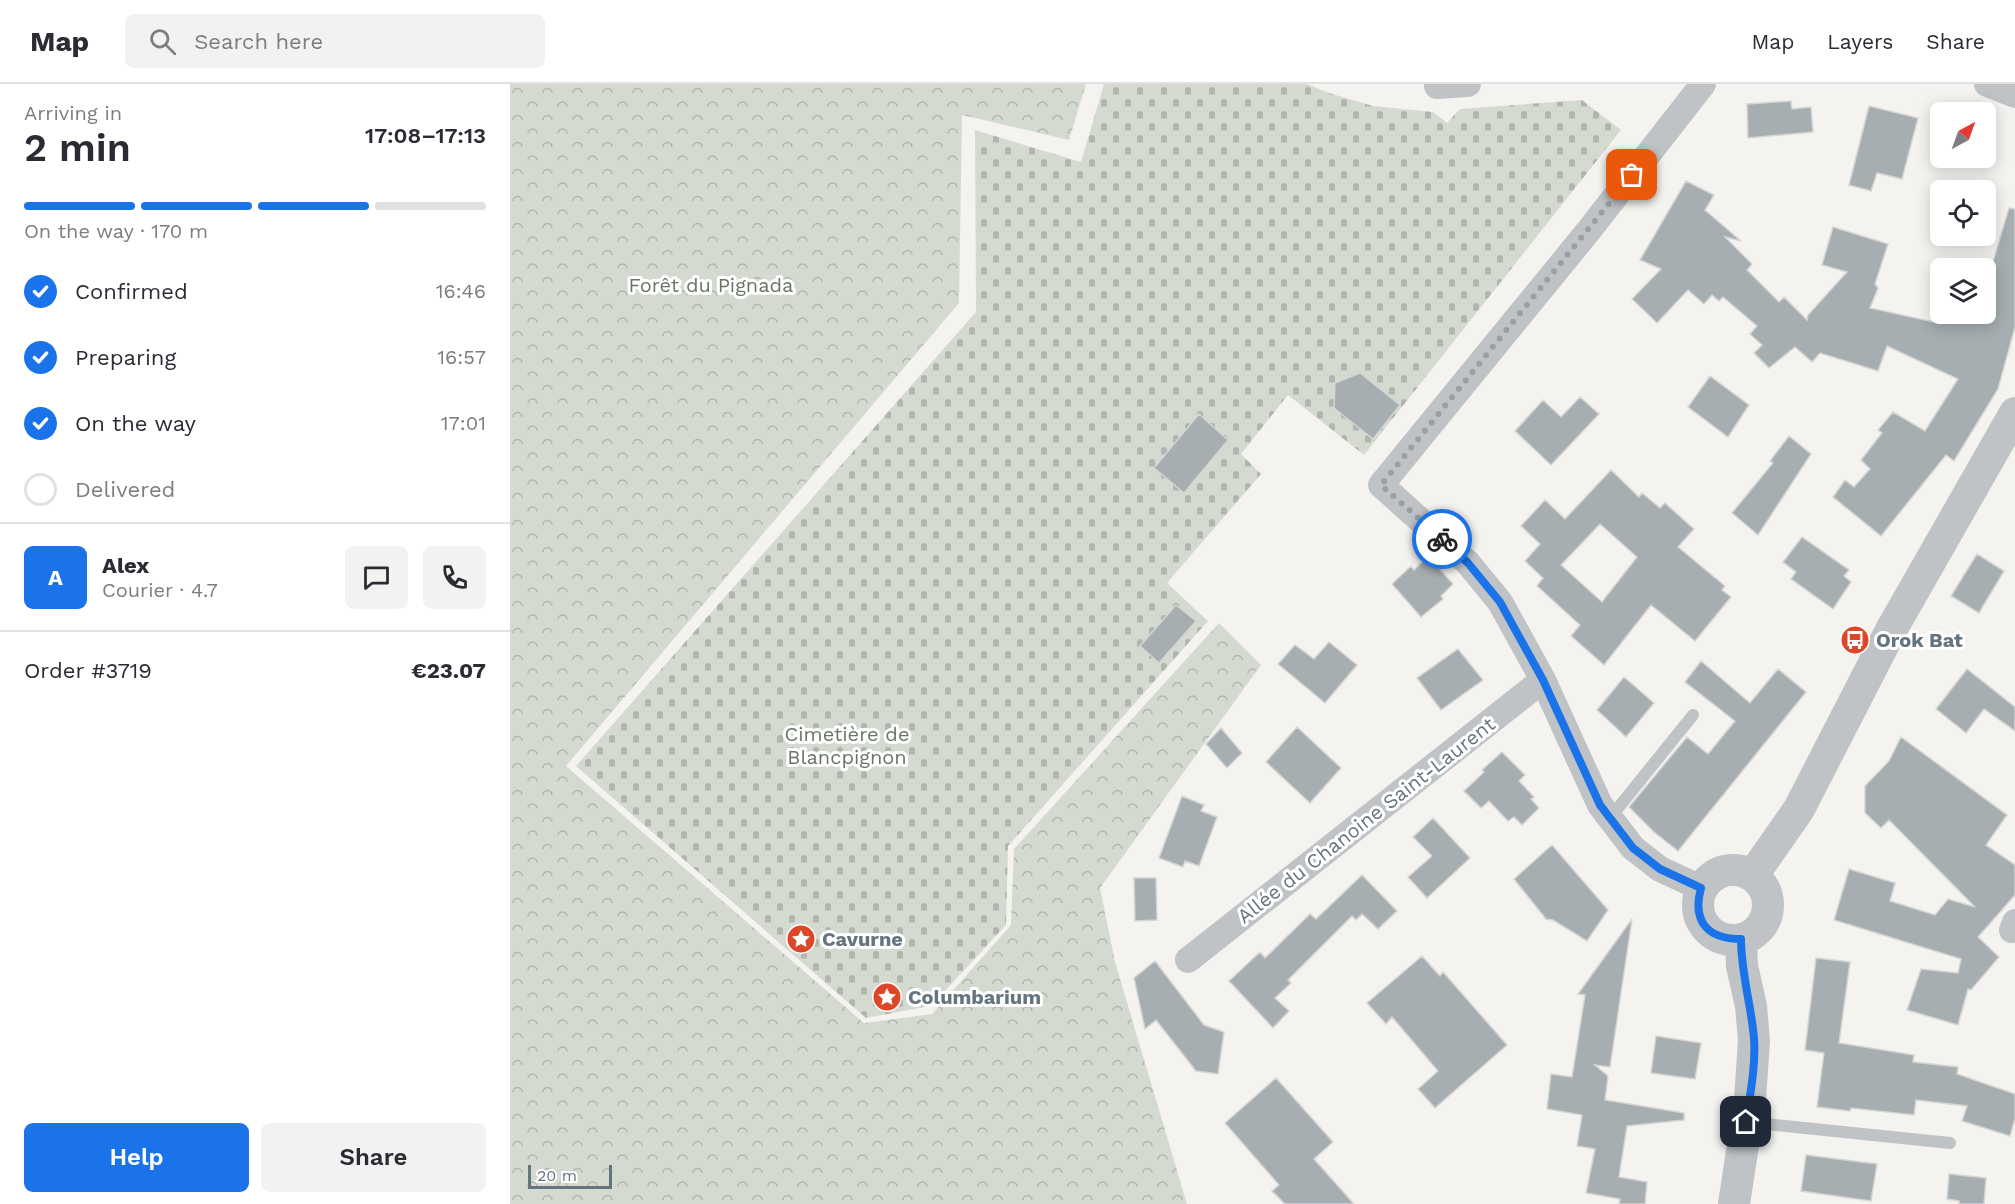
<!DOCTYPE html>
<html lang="en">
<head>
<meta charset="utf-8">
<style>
	:root { --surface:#fff; --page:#f2f2f3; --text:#2b2b33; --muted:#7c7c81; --line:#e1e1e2; --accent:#1a73e8 }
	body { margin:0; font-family:"Work Sans",sans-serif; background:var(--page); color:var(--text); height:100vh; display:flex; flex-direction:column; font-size:22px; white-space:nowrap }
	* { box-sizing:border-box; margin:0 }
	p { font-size:20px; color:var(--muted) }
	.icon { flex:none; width:33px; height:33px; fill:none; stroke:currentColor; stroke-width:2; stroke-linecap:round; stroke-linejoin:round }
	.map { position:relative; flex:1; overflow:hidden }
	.panel { display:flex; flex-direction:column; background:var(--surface); width:510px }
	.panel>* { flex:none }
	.needle { width:39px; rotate:41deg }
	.controls { position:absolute; left:1420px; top:18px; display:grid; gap:12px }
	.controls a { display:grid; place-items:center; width:66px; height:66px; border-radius:9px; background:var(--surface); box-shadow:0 3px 15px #0003; font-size:30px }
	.scale { position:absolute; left:18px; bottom:15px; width:84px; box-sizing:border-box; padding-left:6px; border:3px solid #64757f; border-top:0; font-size:16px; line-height:21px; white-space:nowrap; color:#64757f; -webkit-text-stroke:4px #fff; paint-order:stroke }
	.pin { position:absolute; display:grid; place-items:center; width:51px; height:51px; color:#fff; margin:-26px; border-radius:12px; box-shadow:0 3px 9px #0006 }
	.courier { position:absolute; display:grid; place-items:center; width:60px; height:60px; margin:-30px; border:4px solid #1a73e8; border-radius:50%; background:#fff; color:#222; box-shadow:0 2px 8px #0007 }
	.headline em { font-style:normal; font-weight:600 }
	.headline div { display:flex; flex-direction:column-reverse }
	.headline { display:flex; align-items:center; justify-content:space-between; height:102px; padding:0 24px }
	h1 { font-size:39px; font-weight:600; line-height:45px }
	.bar { display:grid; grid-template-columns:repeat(4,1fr); gap:9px 6px; align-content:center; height:72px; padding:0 24px }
	.bar i { height:8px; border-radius:4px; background:var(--line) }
	.bar .current { background:var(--accent) }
	.bar p { grid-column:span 4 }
	.line { display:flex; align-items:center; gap:15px; padding:0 24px; border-top:2px solid var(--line) }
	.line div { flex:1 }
	.round { display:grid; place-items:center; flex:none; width:63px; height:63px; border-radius:9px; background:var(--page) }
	ol { padding:0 24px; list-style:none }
	li { display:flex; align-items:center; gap:18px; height:66px }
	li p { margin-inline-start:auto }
	li .icon { padding:6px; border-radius:50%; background:var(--accent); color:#fff; stroke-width:4 }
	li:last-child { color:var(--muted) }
	li i { width:33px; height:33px; border:3px solid var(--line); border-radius:50% }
	.action { display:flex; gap:12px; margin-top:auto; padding:12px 24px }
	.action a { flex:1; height:69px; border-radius:9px; background:var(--accent); color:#fff; font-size:24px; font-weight:600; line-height:69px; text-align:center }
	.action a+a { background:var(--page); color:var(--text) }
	header { display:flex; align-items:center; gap:36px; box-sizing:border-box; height:84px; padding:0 30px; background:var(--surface); border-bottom:2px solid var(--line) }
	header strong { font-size:28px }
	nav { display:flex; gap:33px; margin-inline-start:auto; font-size:21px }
	.search { width:420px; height:54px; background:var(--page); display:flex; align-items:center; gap:15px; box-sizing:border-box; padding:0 21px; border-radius:9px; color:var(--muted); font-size:22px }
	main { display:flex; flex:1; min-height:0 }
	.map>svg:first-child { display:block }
	.forest { fill:url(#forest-crowns) }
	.cemetery { fill:url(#cemetery-stones) }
	.building { fill:#a6aeb2; stroke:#d5d5d2; stroke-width:1.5; fill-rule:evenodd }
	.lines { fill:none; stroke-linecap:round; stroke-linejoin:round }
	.service { stroke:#bfc3c6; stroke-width:12 }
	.minor { stroke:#bfc3c6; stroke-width:26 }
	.tertiary { stroke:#bfc3c6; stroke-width:32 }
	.done { stroke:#96a1a7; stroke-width:6; stroke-dasharray:0 10.8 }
	.route { stroke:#1a73e8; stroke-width:8 }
	.labels { text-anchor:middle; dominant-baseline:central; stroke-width:6; stroke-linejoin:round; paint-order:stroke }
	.park-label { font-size:20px; fill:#687762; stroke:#fff }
	.poi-label { font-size:20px; font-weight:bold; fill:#64757f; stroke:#fff; text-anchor:start }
	.street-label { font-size:20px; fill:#64757f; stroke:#fff }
</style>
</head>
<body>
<header>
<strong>Map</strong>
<div class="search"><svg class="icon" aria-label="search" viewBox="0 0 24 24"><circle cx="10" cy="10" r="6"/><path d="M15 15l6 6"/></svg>Search here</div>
<nav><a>Map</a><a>Layers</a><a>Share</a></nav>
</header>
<main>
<section class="panel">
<div class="headline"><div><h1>2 min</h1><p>Arriving in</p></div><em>17:08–17:13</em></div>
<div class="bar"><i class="current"></i><i class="current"></i><i class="current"></i><i></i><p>On the way · 170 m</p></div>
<ol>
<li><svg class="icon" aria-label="check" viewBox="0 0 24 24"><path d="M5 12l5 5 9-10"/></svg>Confirmed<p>16:46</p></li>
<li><svg class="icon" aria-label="check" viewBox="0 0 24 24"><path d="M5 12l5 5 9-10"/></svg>Preparing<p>16:57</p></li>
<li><svg class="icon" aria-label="check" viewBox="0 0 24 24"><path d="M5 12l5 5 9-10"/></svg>On the way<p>17:01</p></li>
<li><i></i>Delivered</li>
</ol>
<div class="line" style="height:108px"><b class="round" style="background:var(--accent);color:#fff">A</b><div><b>Alex</b><p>Courier · 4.7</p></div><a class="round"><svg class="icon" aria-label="chat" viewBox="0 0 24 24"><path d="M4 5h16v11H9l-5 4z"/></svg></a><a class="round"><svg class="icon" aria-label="phone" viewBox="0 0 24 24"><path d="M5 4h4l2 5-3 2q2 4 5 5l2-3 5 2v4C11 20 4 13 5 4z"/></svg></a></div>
<div class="line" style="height:78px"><div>Order #3719</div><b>€23.07</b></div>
<div class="action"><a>Help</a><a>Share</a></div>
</section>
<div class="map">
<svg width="1505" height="1120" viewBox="0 0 1505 1120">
	<defs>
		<pattern id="forest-crowns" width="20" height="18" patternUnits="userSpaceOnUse" patternTransform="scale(1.5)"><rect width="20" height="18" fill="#d5dad1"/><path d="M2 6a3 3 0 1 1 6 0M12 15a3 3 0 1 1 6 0" fill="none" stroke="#b0b5af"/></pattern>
		<pattern id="cemetery-stones" width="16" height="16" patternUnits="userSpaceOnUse" patternTransform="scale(1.5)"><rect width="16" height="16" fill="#d5dad1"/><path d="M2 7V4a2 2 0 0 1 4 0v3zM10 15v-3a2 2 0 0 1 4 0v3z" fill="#b0b5af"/></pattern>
	</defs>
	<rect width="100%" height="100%" fill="#f4f3f0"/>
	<path class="forest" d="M 0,0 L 576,0 L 559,56 L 452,31 L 449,219 L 56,682 L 354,939 L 422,930 L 501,841 L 504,765 L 709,539 L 751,581 L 590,804 L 605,878 L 677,1120 L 0,1120 Z"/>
	<path class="cemetery" d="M 594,0 L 797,0 L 819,9 L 863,22 L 923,28 L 937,39 L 950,25 L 1072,16 L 1111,46 L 854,371 L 778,311 L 731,370 L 751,390 L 657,499 L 698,537 L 498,762 L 496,841 L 421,922 L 356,934 L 66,682 L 466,228 L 465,46 L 571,78 Z"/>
	<path class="building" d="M 1281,17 L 1282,25 L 1301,23 L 1303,48 L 1238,54 L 1237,20 Z
		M 1359,22 L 1408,34 L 1392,95 L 1367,89 L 1361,107 L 1339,101 Z
		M 1176,97 L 1204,111 L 1195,126 L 1231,157 L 1215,153 L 1242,180 L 1237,186 L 1269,218 L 1274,213 L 1297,236 L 1298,231 L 1337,188 L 1312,181 L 1323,143 L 1378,160 L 1365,200 L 1368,204 L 1360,224 L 1428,239 L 1432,230 L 1476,230 L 1476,201 L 1499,124 L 1505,125 L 1505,243 L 1488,305 L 1444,377 L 1436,371 L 1371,452 L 1323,413 L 1335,396 L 1344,403 L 1360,385 L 1351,376 L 1372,349 L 1368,346 L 1383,328 L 1415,347 L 1448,295 L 1377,262 L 1368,287 L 1310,269 L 1302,278 L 1285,263 L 1259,284 L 1244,269 L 1252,261 L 1240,250 L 1247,242 L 1213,213 L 1209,217 L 1202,211 L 1194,220 L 1178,206 L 1147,239 L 1122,215 L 1151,185 L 1130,176 Z
		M 850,289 L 890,321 L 863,355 L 824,324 L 825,299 Z
		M 1200,292 L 1239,321 L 1218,353 L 1178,323 Z
		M 1070,313 L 1089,330 L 1041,381 L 1005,347 L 1033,316 L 1051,333 Z
		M 689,330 L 718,356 L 674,409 L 644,384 Z
		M 1279,352 L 1301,370 L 1248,451 L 1222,429 L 1263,379 L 1260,377 Z
		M 1101,386 L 1129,413 L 1132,409 L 1150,424 L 1155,419 L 1184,445 L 1168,463 L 1215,502 L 1212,506 L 1221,513 L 1185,557 L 1141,521 L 1094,581 L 1061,552 L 1070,541 L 1027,502 L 1033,494 L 1015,477 L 1030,460 L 1011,442 L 1035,416 L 1055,435 ZM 1090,440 L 1127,473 L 1092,518 L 1051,481 Z
		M 1292,453 L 1339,486 L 1334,492 L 1341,498 L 1323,525 L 1281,495 L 1286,488 L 1273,478 Z
		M 1467,470 L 1494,487 L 1469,529 L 1441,512 Z
		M 918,472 L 943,500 L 931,512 L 933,515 L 911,533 L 882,500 L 901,482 L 904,486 Z
		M 666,521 L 686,537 L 649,579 L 630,562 Z
		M 819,558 L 847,581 L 815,619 L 768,580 L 785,561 L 804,575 Z
		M 948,565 L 973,596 L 931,626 L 907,594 Z
		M 1191,577 L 1240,619 L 1268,585 L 1296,608 L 1168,767 L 1144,748 L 1119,723 L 1177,653 L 1198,670 L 1225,637 L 1175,598 Z
		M 1457,585 L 1505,623 L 1505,647 L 1474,625 L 1456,649 L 1426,625 Z
		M 1114,593 L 1144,619 L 1116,653 L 1087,626 Z
		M 787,643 L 831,684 L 800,719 L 756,678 Z
		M 711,644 L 732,669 L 717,684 L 696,660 Z
		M 1391,653 L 1497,731 L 1476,761 L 1505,781 L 1505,811 L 1468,853 L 1489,873 L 1461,906 L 1458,905 L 1448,941 L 1397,926 L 1411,885 L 1448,889 L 1451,875 L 1324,836 L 1339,785 L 1385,799 L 1380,817 L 1425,831 L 1438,815 L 1465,823 L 1379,736 L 1371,744 L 1355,729 L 1355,702 L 1379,677 Z
		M 992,668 L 1015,691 L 1009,697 L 1024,713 L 1021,715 L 1029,724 L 1012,741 L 1004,733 L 998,737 L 979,717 L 971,724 L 954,707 L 974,688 L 972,686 Z
		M 672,712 L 694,721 L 691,727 L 707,733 L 689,782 L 675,777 L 673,783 L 649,774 Z
		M 923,734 L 960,774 L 917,814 L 898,793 L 922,772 L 903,753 Z
		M 1042,761 L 1098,826 L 1077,857 L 1043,836 L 1036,835 L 1004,795 Z
		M 852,791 L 887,827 L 868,845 L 852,830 L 846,836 L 842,832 L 778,896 L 781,899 L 765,914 L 779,927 L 763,944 L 719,897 L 750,868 L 755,874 L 800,830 L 806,835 Z
		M 624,794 L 646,794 L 647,836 L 625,837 Z
		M 1122,835 L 1100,983 L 1085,981 L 1098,992 L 1095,1016 L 1174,1029 L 1174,1036 L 1117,1042 L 1109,1093 L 1137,1098 L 1135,1120 L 1109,1120 L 1110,1115 L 1076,1109 L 1085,1065 L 1067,1062 L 1072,1031 L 1037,1025 L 1041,990 L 1062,993 L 1075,911 L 1068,910 Z
		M 912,872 L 930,892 L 933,888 L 997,961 L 925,1024 L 908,1005 L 928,987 L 882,933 L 876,940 L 857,919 Z
		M 1306,874 L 1340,878 L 1329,959 L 1404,971 L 1403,978 L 1448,983 L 1447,990 L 1505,1010 L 1505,1035 L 1500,1052 L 1452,1037 L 1457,1022 L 1406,1016 L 1404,1031 L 1341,1024 L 1340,1027 L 1307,1023 L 1314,969 L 1295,966 Z
		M 645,877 L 694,941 L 714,948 L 708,990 L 686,987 L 646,936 L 635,945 L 624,894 Z
		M 1146,952 L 1191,959 L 1185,995 L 1141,989 Z
		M 766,994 L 823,1058 L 804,1075 L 844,1120 L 775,1120 L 762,1107 L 769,1101 L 715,1039 Z
		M 1296,1071 L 1367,1080 L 1361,1117 L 1291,1107 Z
		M 1439,1090 L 1476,1094 L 1474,1120 L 1449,1120 L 1449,1117 L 1437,1115 Z"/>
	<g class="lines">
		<path class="service" d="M 1100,734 L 1183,631
			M 1237,1038 L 1440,1059"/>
		<path class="minor" d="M 1477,0 L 1505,11
			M 927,2 L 958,0
			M 1191,804 L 1150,785 L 1123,764 L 1090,721 L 1033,596 L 990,518 L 958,479 L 871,401 L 1080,145 L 1193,0
			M 1502,846 L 1505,838
			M 678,876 L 1033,596"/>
		<path class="tertiary" d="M1188 821a35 35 0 1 1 70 0a35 35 0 1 1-70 0Z
			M 1243,791 L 1289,725 L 1380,548 L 1505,329
			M 1224,1120 L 1240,1015 L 1244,957 L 1241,922 L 1232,882 L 1231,855"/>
	</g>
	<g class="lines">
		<path class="done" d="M 932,455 L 871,401 L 1122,91"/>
		<path class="route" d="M 932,455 L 958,479 L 990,518 L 1033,596 L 1090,721 L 1123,764 L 1150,785 L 1191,804 C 1182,837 1197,855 1231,855 C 1231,889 1241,920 1244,954 C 1246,980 1240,1012 1236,1038"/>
	</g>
	<defs>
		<g id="bus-disc" transform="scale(1.5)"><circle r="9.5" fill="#db4728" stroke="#fff"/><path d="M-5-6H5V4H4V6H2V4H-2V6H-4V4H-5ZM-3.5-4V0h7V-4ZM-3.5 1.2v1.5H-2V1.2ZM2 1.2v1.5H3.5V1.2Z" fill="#fff"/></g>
		<g id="sight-disc" transform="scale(1.5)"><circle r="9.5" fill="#db4728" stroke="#fff"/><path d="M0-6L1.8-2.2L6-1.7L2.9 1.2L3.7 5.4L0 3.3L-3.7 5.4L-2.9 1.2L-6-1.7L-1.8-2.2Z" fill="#fff"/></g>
	</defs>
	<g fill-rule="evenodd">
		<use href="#bus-disc" x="1345" y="556"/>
		<use href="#sight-disc" x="291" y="855"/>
		<use href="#sight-disc" x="377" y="913"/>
	</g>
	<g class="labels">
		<g class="park-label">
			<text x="201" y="201">Forêt du Pignada</text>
			<text x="337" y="650">Cimetière de<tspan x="337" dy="23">Blancpignon</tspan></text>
		</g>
		<g class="poi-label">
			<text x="1366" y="556">Orok Bat</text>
			<text x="312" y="855">Cavurne</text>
			<text x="398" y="913">Columbarium</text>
		</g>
		<g class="street-label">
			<text transform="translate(856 736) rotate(-38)">Allée du Chanoine Saint-Laurent</text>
		</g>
	</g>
</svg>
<div class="controls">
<a><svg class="needle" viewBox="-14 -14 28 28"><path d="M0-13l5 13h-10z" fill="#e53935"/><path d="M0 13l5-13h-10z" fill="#7c7c81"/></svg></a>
<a><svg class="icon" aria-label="locate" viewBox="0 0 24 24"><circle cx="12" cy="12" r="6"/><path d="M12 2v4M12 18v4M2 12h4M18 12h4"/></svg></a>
<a><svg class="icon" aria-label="layers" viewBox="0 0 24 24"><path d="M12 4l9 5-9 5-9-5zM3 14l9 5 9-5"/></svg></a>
</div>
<div class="scale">20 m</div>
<div class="pin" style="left:1122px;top:91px;background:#ea580c"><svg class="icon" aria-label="bag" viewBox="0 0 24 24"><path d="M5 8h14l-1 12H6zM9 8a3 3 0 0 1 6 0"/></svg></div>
<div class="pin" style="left:1236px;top:1038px;background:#1f2937"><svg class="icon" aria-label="home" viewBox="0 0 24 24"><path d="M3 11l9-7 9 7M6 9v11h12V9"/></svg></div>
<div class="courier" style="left:932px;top:455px"><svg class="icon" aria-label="bike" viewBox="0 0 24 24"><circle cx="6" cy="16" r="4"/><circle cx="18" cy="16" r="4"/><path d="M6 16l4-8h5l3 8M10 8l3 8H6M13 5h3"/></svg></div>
</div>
</main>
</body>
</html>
